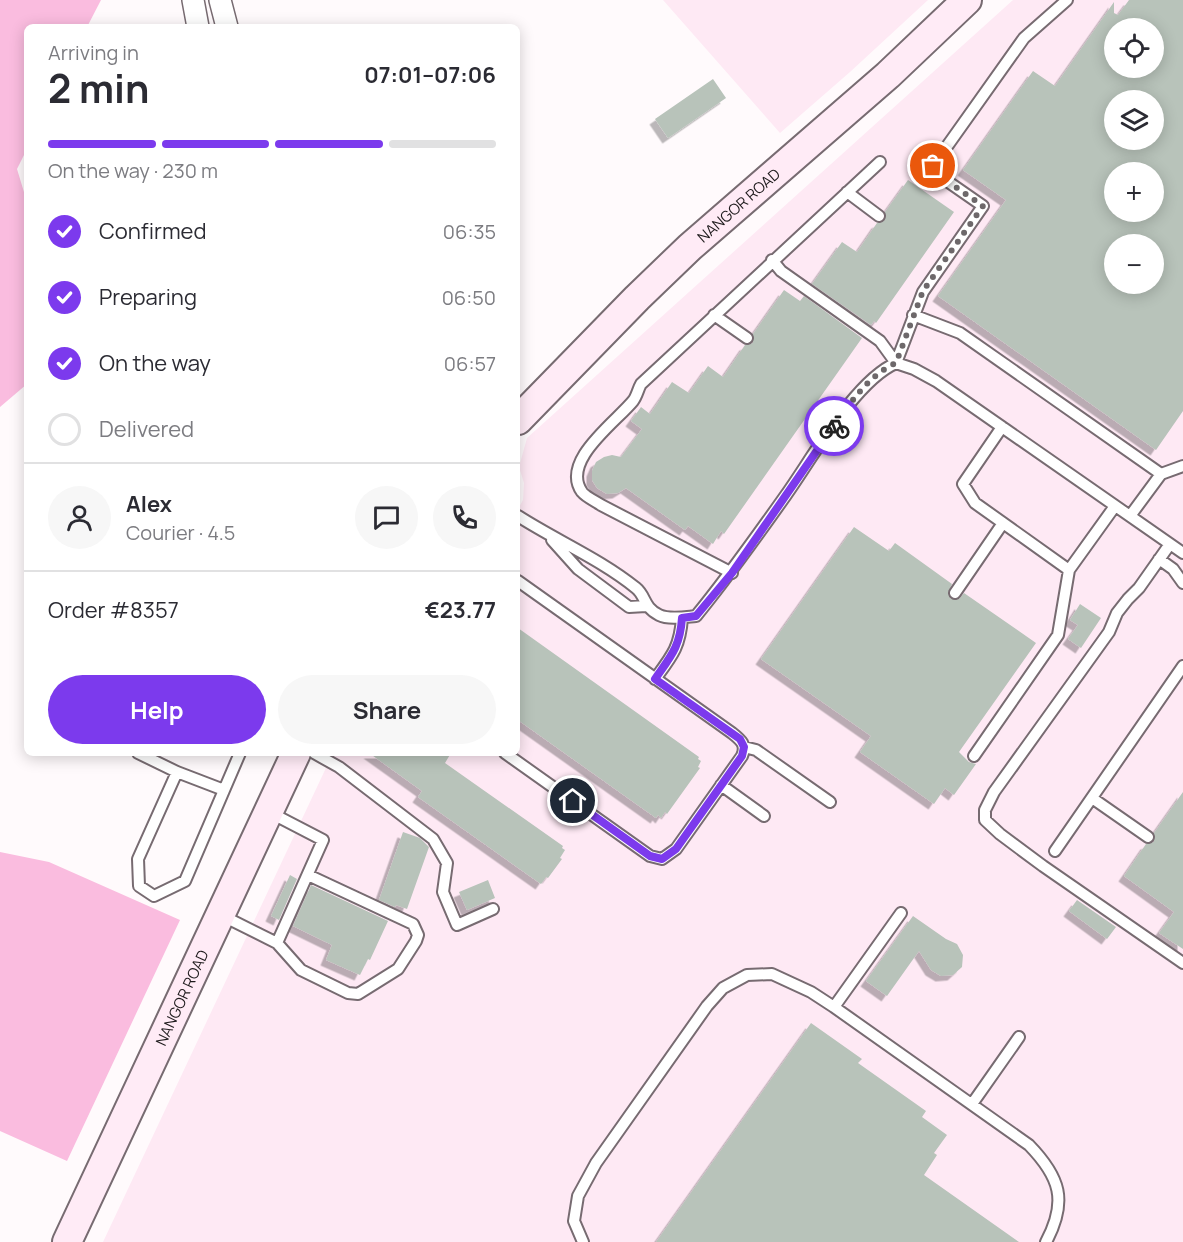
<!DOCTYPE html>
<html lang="en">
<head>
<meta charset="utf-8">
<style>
	:root { --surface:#fff; --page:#f7f7f7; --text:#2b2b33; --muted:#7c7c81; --line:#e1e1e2; --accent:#7c3aed }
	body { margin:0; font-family:Manrope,sans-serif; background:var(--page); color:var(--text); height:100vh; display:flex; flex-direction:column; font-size:22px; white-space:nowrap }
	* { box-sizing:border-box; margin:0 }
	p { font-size:20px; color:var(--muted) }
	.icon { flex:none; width:33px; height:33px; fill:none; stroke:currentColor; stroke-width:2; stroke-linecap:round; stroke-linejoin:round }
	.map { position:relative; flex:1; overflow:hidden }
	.drawer { position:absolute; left:24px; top:24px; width:496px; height:732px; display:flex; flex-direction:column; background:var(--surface); border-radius:9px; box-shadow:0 3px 15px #0003 }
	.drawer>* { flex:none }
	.buttons { position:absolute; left:1104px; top:18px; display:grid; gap:12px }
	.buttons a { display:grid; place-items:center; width:60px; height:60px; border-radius:50%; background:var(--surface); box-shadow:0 3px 15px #0003; font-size:30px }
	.pin { position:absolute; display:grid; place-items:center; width:51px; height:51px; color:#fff; margin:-26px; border:3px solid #fff; border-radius:50%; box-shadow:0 2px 6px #0007 }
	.courier { position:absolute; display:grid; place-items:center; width:60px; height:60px; margin:-30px; border:4px solid #7c3aed; border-radius:50%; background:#fff; color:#222; box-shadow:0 2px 8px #0007 }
	.overview em { font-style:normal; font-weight:700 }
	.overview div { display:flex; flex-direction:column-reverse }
	.overview { display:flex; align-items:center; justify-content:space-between; height:102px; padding:0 24px }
	h1 { font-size:39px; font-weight:700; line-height:45px }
	.bar { display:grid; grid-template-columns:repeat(4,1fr); gap:9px 6px; align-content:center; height:72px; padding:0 24px }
	.bar i { height:8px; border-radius:4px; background:var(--line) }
	.bar .on { background:var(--accent) }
	.bar p { grid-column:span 4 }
	.line { display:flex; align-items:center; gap:15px; padding:0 24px; border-top:2px solid var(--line) }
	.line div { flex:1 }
	.round { display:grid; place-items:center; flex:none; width:63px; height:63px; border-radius:32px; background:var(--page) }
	ol { padding:0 24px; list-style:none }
	li { display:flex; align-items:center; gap:18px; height:66px }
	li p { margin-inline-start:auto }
	li .icon { padding:6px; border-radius:50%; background:var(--accent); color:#fff; stroke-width:4 }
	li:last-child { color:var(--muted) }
	li i { width:33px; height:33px; border:3px solid var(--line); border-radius:50% }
	.cta { display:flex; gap:12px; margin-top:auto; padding:12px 24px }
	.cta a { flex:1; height:69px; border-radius:36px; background:var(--accent); color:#fff; font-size:24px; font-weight:700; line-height:69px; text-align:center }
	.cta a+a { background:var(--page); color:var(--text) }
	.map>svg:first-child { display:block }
	.built { fill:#fee9f4; fill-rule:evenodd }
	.green { fill:#fabcdf }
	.building { fill:#b8c3ba; fill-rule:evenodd; filter:url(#shadow) }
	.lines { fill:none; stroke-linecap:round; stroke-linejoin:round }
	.lane-casing { stroke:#776b71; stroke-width:14 }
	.street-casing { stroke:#776b71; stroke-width:24 }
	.secondary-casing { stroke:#776b71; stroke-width:32 }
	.lane { stroke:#fff; stroke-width:10 }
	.street { stroke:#fff; stroke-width:21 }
	.secondary { stroke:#ffebf6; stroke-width:28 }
	.done { stroke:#6d686a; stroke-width:6; stroke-dasharray:0 10.8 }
	.route { stroke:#7c3aed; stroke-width:8 }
	.labels { text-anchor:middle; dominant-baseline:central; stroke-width:4.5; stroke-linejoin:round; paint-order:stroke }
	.street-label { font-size:15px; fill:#1e1a1c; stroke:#fffafc }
</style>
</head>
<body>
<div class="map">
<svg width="1183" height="1242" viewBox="0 0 1183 1242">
	<defs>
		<filter id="shadow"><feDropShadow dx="-5.5" dy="5.5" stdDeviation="0" flood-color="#0004"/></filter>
	</defs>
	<rect width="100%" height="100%" fill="#fffafc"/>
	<path class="built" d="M 663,0 L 928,0 L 850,72 L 780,133 Z
		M 1013,0 L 1183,0 L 1183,1242 L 103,1242 L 333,753 L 518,753 L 518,509 L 523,500 L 524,483 L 519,467 L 527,438 ZM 1114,28 L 1154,28 L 1154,68 L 1114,68 ZM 1114,100 L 1154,100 L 1154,140 L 1114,140 ZM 1114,172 L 1154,172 L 1154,212 L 1114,212 ZM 1114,244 L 1154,244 L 1154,284 L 1114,284 Z"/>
	<path class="green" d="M 0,0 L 101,0 L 87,27 L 27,27 L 27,149 L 17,169 L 27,202 L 27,384 L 0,407 Z
		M 0,852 L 49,862 L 180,920 L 67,1161 L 0,1131 Z"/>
	<path class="building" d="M 1129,0 L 1183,0 L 1183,411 L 1156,450 L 938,296 L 1006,200 L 963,170 L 1033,71 L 1055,86 L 1114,2 L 1114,13 L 1118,15 ZM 1114,28 L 1154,28 L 1154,68 L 1114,68 ZM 1114,100 L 1154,100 L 1154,140 L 1114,140 ZM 1114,172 L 1154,172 L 1154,212 L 1114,212 ZM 1114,244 L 1154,244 L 1154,284 L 1114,284 Z
		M 713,79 L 726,98 L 668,138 L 655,119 Z
		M 908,180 L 954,212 L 876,323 L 874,321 L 871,325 L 812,284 L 842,242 L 857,252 L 877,223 L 885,220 L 885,212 Z
		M 784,290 L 800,301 L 804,296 L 862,338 L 724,534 L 721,531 L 713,544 L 688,526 L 685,530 L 626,488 L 618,493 L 607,494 L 597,488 L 592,480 L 592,471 L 596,462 L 604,457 L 612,455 L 621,457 L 642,429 L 631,421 L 641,407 L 650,414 L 672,382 L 689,393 L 708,366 L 723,377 L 745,345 L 753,343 L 753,334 Z
		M 854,527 L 889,551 L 895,543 L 952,584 L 948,593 L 951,599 L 959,599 L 964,593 L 1036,643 L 959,752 L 969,762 L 976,764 L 954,795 L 945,788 L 934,804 L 860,752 L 871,736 L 761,659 Z
		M 1080,604 L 1101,618 L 1081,648 L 1068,639 L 1078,625 L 1070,620 Z
		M 518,628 L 699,757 L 698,759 L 701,761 L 698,767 L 700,768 L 667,814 L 665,812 L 661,818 L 658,815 L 656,818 L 518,720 Z
		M 369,753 L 451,753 L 445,763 L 563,846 L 562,848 L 565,850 L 560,858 L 562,859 L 548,878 L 546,877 L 541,884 L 418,797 L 422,791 Z
		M 1183,792 L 1183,949 L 1159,933 L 1174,912 L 1124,876 L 1146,844 L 1154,842 L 1154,833 Z
		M 403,832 L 420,838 L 429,847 L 407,909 L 396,905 L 395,907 L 379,900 Z
		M 290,875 L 297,879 L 279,920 L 271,916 Z
		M 488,880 L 495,898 L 467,910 L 459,892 Z
		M 311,885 L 388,921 L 370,960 L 368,959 L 360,975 L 326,960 L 332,945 L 293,926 Z
		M 1077,900 L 1116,927 L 1107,939 L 1069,911 Z
		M 913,916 L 946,939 L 957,944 L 963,955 L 962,967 L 953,975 L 941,976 L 931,970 L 919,951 L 887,996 L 866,981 Z
		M 811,1023 L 862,1059 L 858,1063 L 926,1111 L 922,1117 L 947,1135 L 934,1153 L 937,1155 L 924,1175 L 1019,1242 L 656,1242 Z"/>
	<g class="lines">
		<g class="lane-casing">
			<path id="lane" d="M 847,192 L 879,216
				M 772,260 L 781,271 L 880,341 L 896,363
				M 714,315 L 747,338
				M 913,315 L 960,333 L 1161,474 L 1183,466
				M 896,363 L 923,292 L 983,206 L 934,172 L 933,166 L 1024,38 L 1067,0
				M 1002,427 L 963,484 L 975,503 L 1069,570 L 1115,506
				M 518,516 C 557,541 600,559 636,588 C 646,596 643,607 659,615 C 669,620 685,617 696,616 C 728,577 757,536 786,495 C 813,457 855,381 896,363 L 914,369 L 936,381 L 1183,553
				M 1130,516 L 1161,474
				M 552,540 L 578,569 L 629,607 L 646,606
				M 1170,544 L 1139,588 L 1128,599 L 1117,613 L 1109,632 L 994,792 L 985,810 L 985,820 L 1000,834 L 1043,866 L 1183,963
				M 1159,559 L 1173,569 L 1183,583
				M 732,573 L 601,505 C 595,501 586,497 582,492 C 560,461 616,422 633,401 C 637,396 638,389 641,384 L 880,162
				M 955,593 L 1003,523
				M 655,679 C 672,656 680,647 682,618
				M 744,747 L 756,750 L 830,802
				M 138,753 L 177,772 L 224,790
				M 314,753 L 339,767 L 433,839 L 447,863 L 443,892 L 457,925 L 493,909
				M 505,753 L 650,856 L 662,859 L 676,849 L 742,756 C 747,745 741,740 732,733 L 518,581
				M 974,756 L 1058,635 L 1069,570
				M 177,772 L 138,859 L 139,886 L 154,896 L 185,881 L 240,753
				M 721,785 L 764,816
				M 1092,798 L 1148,837
				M 1055,851 L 1183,666
				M 221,915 L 277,943 L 323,840 L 269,812
				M 277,943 L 301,970 L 348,993 L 358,994 L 398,969 L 416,941 L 418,935 L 413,924 L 308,875
				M 834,1007 L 901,913
				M 972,1104 L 1019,1037
				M 583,1242 L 574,1221 L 578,1196 L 596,1163 L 707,1006 L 723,988 L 747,975 L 772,974 L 811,992 L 834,1007 L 1029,1145 C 1060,1177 1068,1201 1046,1242"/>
		</g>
		<g class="street-casing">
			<path id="street" d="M 193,0 L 198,27
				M 220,0 L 227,27"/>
		</g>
		<g class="secondary-casing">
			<g id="secondary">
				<path id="s1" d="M 518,420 L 637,298 L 690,247 L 888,75 L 967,0"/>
				<path id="s2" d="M 67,1242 L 296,753"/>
			</g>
		</g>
		<use href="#lane" class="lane"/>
		<use href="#street" class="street"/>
		<use href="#secondary" class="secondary"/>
	</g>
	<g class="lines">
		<path class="done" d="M 834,426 C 851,402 869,375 896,363 L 923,291 L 983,206 L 934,172 L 933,166"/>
		<path class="route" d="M 573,801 L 650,856 L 662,859 L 676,849 L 742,756 L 744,747 L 740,739 L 655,679 C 671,656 680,647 682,618 L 696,616 L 732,573 L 834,426"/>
	</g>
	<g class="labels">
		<g class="street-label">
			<text stroke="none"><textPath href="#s1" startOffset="308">NANGOR ROAD</textPath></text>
			<text stroke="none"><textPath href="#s2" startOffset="270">NANGOR ROAD</textPath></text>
		</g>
	</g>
</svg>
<div class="buttons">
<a><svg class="icon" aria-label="locate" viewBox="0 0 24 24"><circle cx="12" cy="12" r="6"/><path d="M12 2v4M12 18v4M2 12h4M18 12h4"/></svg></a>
<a><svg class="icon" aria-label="layers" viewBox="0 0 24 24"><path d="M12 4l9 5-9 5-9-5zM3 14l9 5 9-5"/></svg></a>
<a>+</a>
<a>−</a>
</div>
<div class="pin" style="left:933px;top:166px;background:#ea580c"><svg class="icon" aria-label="bag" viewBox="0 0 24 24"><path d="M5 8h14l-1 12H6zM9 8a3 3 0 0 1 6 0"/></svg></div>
<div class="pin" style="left:573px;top:801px;background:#1f2937"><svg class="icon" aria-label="home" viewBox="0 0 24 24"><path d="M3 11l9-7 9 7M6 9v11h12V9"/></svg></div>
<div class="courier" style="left:834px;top:426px"><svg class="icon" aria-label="bike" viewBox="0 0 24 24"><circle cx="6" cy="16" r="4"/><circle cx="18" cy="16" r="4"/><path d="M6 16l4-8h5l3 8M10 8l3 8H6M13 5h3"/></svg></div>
<section class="drawer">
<div class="overview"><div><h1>2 min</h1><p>Arriving in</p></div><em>07:01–07:06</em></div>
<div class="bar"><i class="on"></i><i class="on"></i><i class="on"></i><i></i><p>On the way · 230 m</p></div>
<ol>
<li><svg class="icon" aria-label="check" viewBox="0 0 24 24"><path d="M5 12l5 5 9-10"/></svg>Confirmed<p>06:35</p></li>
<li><svg class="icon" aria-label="check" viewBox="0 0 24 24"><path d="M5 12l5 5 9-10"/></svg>Preparing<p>06:50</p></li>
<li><svg class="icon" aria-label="check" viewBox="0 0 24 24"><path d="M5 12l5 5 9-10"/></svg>On the way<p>06:57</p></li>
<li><i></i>Delivered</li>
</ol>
<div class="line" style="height:108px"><a class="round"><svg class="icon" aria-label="person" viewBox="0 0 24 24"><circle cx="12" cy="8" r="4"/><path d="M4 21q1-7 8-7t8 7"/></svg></a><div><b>Alex</b><p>Courier · 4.5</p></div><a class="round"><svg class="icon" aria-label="chat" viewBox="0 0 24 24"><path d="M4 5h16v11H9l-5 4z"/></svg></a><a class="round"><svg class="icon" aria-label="phone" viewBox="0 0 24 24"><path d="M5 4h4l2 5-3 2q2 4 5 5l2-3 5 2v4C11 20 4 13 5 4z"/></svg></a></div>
<div class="line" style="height:78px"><div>Order #8357</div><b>€23.77</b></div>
<div class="cta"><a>Help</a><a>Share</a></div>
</section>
</div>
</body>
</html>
